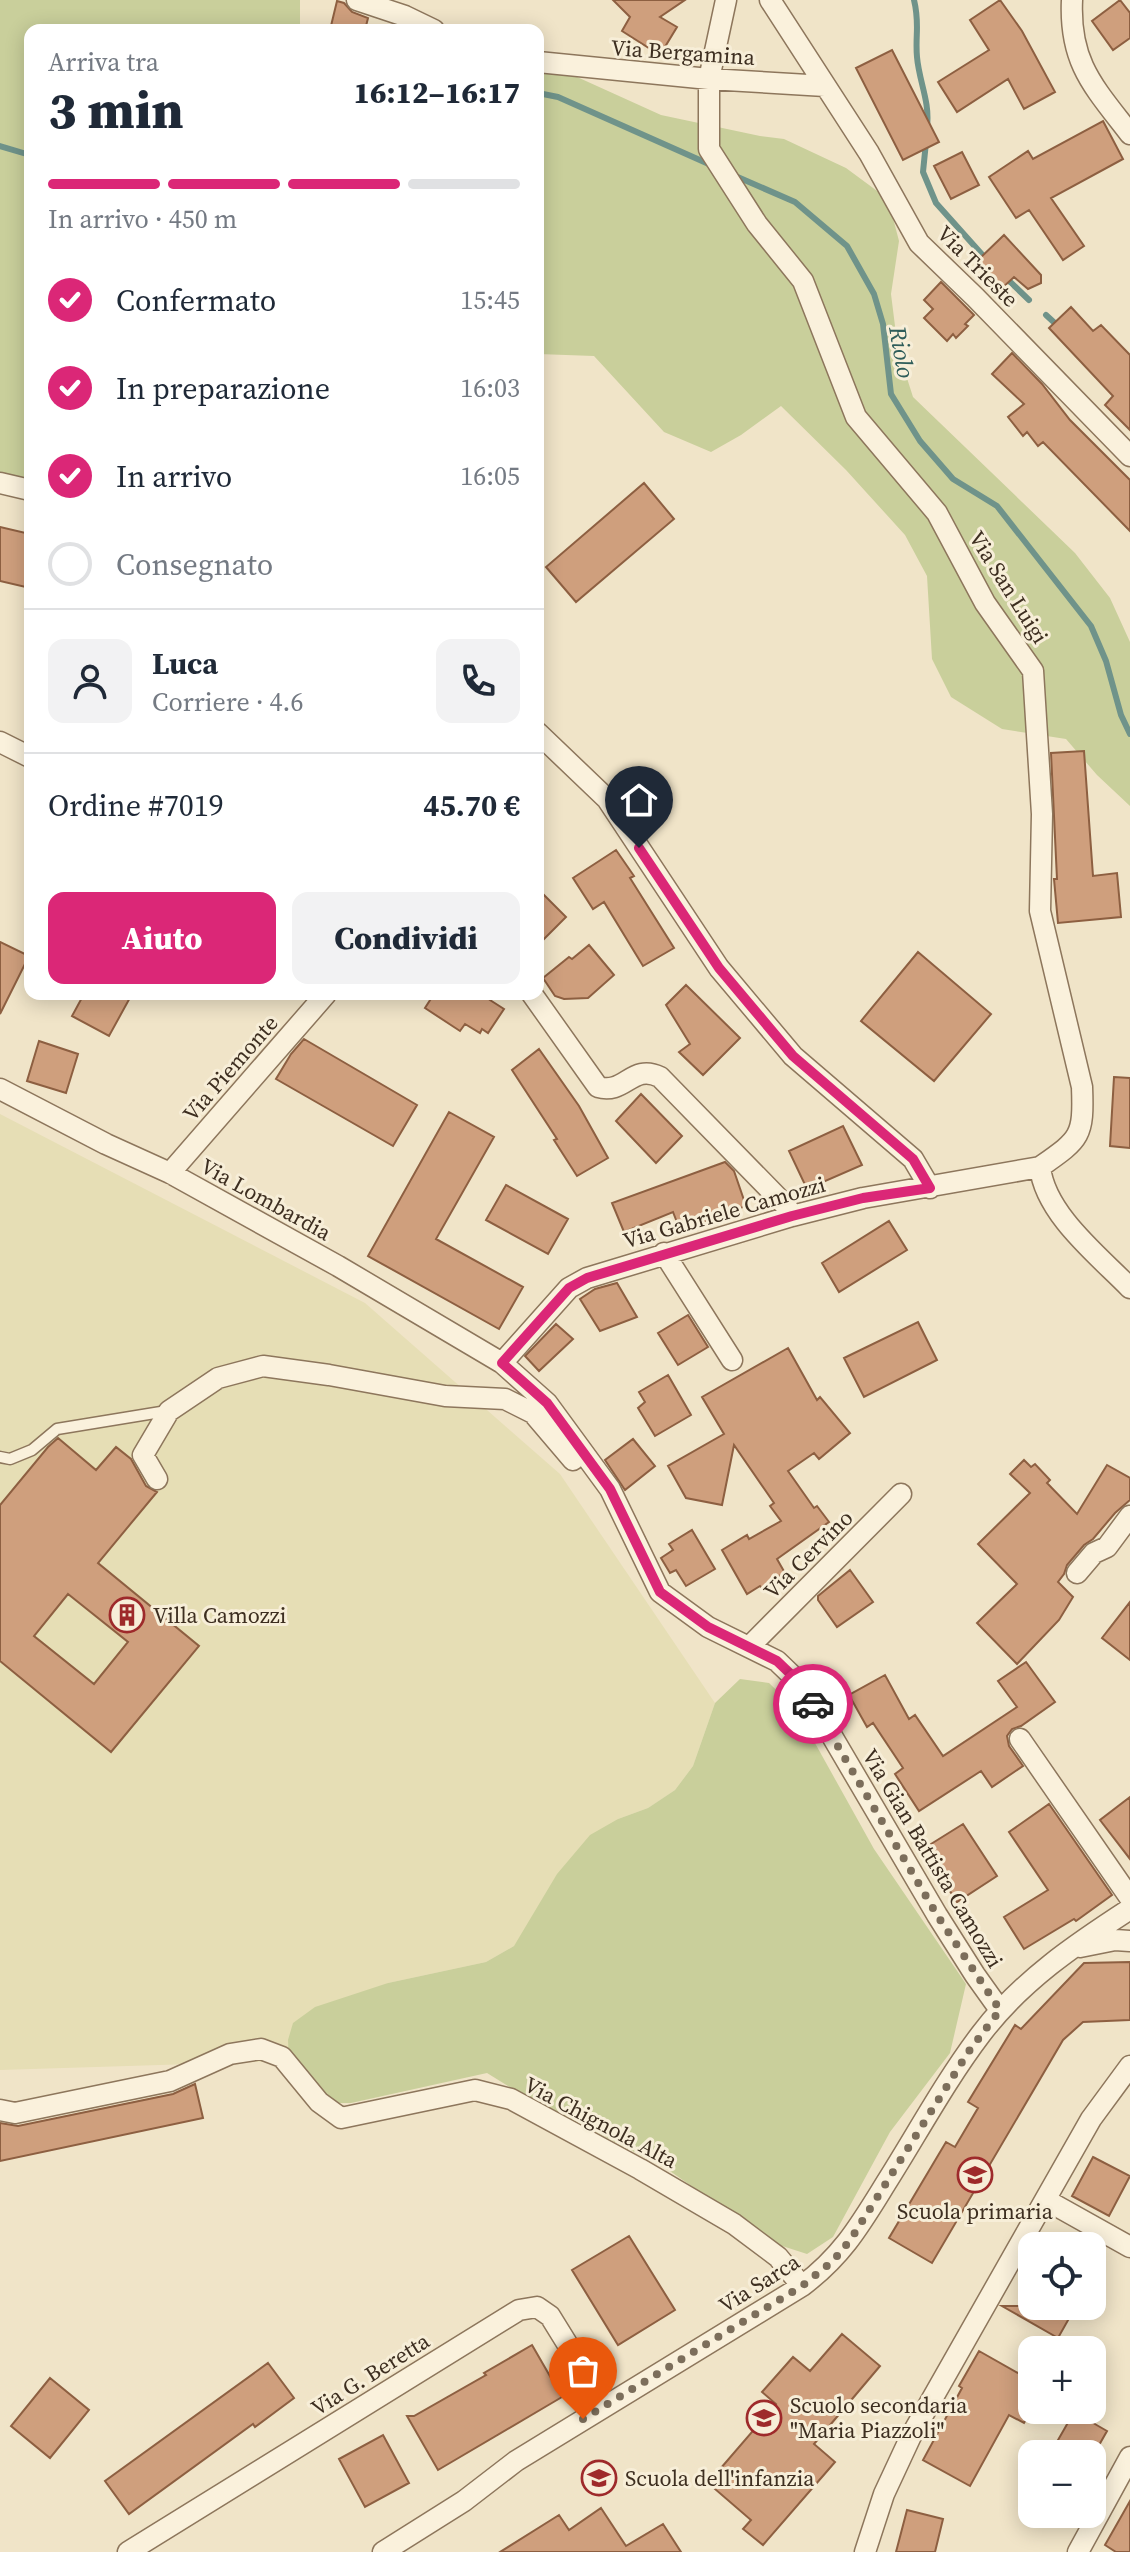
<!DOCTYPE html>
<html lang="it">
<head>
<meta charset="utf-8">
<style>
	:root { --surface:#fff; --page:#f2f2f3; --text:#1f2937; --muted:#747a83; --line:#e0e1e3; --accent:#db2777 }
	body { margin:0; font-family:"Source Serif 4",serif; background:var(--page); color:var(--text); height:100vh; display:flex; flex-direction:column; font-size:30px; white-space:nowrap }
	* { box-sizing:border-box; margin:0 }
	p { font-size:26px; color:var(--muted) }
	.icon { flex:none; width:44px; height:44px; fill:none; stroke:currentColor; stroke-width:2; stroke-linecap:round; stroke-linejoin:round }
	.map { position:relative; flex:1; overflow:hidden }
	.panel { position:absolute; left:24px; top:24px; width:520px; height:976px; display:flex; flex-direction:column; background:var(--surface); border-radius:16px; box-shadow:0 4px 20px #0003 }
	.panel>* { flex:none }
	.tools { position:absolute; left:1018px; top:2232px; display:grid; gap:16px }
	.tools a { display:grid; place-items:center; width:88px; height:88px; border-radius:16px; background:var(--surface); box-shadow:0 4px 20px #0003; font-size:40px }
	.pin { position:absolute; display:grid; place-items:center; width:68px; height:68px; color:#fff; margin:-82px -34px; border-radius:50% 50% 50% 0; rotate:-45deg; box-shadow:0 0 8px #0007 }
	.pin .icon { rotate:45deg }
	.courier { position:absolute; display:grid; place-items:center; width:80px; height:80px; margin:-40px; border:6px solid #db2777; border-radius:50%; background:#fff; color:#222; box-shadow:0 2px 10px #0007 }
	.overview em { font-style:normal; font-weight:800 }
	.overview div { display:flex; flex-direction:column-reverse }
	.overview { display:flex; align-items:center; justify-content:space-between; height:136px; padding:0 24px }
	h1 { font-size:52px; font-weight:800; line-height:60px }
	.bar { display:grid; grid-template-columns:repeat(4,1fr); gap:12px 8px; align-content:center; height:96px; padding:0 24px }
	.bar i { height:10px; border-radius:6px; background:var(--line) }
	.bar .current { background:var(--accent) }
	.bar p { grid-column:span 4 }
	.line { display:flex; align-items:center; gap:20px; padding:0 24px; border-top:2px solid var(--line) }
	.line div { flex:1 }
	.round { display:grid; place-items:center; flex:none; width:84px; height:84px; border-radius:16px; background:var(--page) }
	ol { padding:0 24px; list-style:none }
	li { display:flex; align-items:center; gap:24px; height:88px }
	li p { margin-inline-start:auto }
	li .icon { padding:8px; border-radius:50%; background:var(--accent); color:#fff; stroke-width:4 }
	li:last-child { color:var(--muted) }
	li i { width:44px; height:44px; border:4px solid var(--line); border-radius:50% }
	.action { display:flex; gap:16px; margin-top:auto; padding:16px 24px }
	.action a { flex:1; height:92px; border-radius:16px; background:var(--accent); color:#fff; font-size:32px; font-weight:800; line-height:92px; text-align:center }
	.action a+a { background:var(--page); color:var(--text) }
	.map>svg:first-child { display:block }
	.farmland { fill:#e6deb5 }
	.green { fill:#c9cf9b }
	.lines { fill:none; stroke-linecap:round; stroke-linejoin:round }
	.stream { stroke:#6f938a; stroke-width:6 }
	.building { fill:#cf9f7d; stroke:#8d5f41; stroke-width:2; fill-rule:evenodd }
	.lane-casing { stroke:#8d765c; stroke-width:13 }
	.street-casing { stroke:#8d765c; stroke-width:23 }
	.lane { stroke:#faf1dc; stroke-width:10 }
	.street { stroke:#faf1dc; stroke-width:20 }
	.done { stroke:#7c6e5b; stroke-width:8; stroke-dasharray:0 14.4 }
	.route { stroke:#db2777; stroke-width:10 }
	.labels { text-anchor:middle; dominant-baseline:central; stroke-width:6; stroke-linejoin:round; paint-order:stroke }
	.street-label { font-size:22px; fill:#3d2e20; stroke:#f7eed8 }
	.poi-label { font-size:22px; fill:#3d2e20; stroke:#f7eed8; text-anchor:start }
	.water-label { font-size:24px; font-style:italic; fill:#2f5d5a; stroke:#f7eed8 }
</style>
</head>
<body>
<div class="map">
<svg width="1130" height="2552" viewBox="0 0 1130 2552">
	<rect width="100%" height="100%" fill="#f0e4c8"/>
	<path class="farmland" d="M 0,1114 L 365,1303 L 560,1474 L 715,1703 L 693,1766 L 675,1790 L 648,1808 L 618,1819 L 514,1946 L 486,1962 L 388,1983 L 289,2061 L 0,2070 Z"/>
	<path class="green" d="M 0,0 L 300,0 L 300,30 L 30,30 L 30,480 L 0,473 Z
		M 538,66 L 555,67 L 661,115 L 760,136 L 784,139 L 846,168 L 888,199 L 899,241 L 891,294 L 898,350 L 913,397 L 1075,553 L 1110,598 L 1130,642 L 1130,806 L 1097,775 L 1066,739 L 1002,729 L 951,697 L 932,659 L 927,576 L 905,535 L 846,470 L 781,406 L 741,435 L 711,452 L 664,432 L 594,356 L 538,354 Z
		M 740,1679 L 769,1683 L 796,1709 L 874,1849 L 966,1984 L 950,2053 L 890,2132 L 833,2237 L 807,2254 L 773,2243 L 667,2169 L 513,2089 L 487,2073 L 351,2103 L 336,2103 L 320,2097 L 289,2061 L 288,2040 L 293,2023 L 315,2007 L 388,1983 L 486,1962 L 514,1946 L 557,1874 L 590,1835 L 618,1819 L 648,1808 L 675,1790 L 693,1766 L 715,1703 Z"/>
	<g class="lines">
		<path class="stream" d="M 914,0 C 920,24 915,35 917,57 C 919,81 930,102 927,126
			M 538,93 L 558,97 L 711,165
			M 926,142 L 923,172 L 936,203 L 987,260
			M 0,146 L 30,155
			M 733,175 L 795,202 L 847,246 L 874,294 L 883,324 L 891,394 L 920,441 L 953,479 L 997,506 L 1091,626 L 1106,661 L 1121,715 L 1130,734
			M 1004,276 L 1029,300
			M 1046,315 L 1058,326"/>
	</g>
	<path class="building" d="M 613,0 L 685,0 L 660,17 L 677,27 L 660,55 L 622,31 L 630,17 Z
		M 1000,0 L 1022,31 L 1055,92 L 1024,109 L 1008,79 L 957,112 L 938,82 L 989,50 L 970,20 Z
		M 1120,0 L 1130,13 L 1130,38 L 1113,50 L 1092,21 Z
		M 337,1 L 344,3 L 352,12 L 368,18 L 365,30 L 330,30 Z
		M 892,50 L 939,142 L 903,160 L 856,68 Z
		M 1103,121 L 1123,159 L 1051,198 L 1084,246 L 1063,260 L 1029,210 L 1016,218 L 989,177 L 1028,151 L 1033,159 Z
		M 962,152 L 979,185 L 951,199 L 934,166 Z
		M 1004,235 L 1041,275 L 1041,283 L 1028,289 L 1014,277 L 1000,290 L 976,262 Z
		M 941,282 L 974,315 L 965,324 L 968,326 L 956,338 L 953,334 L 947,341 L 924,318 L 933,309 L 924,300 Z
		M 1071,307 L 1093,331 L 1101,325 L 1130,355 L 1130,430 L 1105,405 L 1113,396 L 1049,328 Z
		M 1012,353 L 1042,384 L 1070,420 L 1130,480 L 1130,531 L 1043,442 L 1038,446 L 1027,432 L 1023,436 L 1008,417 L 1024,404 L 992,374 Z
		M 644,483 L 674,519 L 576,602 L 546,567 Z
		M 0,527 L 30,534 L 30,588 L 0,581 Z
		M 1084,751 L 1093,876 L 1117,873 L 1121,917 L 1058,923 L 1054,879 L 1057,879 L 1051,753 Z
		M 616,850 L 634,876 L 630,878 L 674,948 L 643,966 L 604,902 L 593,909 L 573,878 Z
		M 538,889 L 566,917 L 538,945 Z
		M 0,942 L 29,956 L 0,1014 Z
		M 589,945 L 614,975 L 588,998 L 564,999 L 555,996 L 543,978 L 569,957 L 572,959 Z
		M 918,952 L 991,1014 L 934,1081 L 861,1021 Z
		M 686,985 L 740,1038 L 703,1075 L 679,1052 L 690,1044 L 666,1005 Z
		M 84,994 L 132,994 L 109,1036 L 72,1016 Z
		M 434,994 L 494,994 L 490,1000 L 504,1009 L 488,1033 L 482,1029 L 480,1033 L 465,1024 L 460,1031 L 425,1008 Z
		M 304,1039 L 417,1105 L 393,1146 L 276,1079 L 291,1054 Z
		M 39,1041 L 78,1054 L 66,1093 L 27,1081 Z
		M 539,1049 L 579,1106 L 608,1158 L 577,1176 L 554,1140 L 557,1139 L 512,1070 Z
		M 1114,1077 L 1130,1078 L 1130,1148 L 1110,1146 Z
		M 641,1094 L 682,1136 L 656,1163 L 616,1121 Z
		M 449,1112 L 494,1137 L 436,1239 L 523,1287 L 499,1329 L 368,1256 Z
		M 843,1126 L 862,1165 L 807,1189 L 789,1151 Z
		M 725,1162 L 734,1171 L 746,1206 L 680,1230 L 673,1212 L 624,1232 L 612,1203 Z
		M 506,1185 L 568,1219 L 548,1254 L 486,1220 Z
		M 889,1221 L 907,1250 L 839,1292 L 822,1263 Z
		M 617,1283 L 637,1317 L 600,1331 L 580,1299 L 595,1289 Z
		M 688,1315 L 708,1347 L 678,1365 L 658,1333 Z
		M 918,1322 L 937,1360 L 864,1397 L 844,1358 Z
		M 556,1324 L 573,1339 L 539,1371 L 525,1356 Z
		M 788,1348 L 817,1400 L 820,1397 L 850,1433 L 819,1459 L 814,1453 L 788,1471 L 814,1508 L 817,1506 L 829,1522 L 777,1559 L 785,1573 L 777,1577 L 780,1581 L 763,1590 L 760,1586 L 747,1594 L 722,1550 L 747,1535 L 749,1539 L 781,1521 L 770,1506 L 774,1503 L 734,1445 L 722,1505 L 686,1498 L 668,1466 L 724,1434 L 702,1397 Z
		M 668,1375 L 691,1415 L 655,1436 L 638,1408 L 645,1402 L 639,1392 Z
		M 58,1438 L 96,1470 L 116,1447 L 131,1459 L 146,1486 L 157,1492 L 98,1563 L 199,1646 L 111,1752 L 0,1661 L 0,1505 L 48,1447 ZM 68,1594 L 128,1642 L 94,1684 L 34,1636 Z
		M 633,1439 L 655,1466 L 625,1490 L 605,1460 Z
		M 1024,1460 L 1031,1467 L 1035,1464 L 1050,1480 L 1047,1483 L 1077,1514 L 1107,1465 L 1130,1478 L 1130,1500 L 1115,1513 L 1093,1539 L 1084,1545 L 1067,1565 L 1064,1574 L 1058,1582 L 1073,1597 L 1059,1620 L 1017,1664 L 977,1623 L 1017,1584 L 978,1544 L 1030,1493 L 1010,1474 Z
		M 692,1530 L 715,1569 L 686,1586 L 676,1570 L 670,1573 L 661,1558 L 673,1550 L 669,1544 Z
		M 850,1570 L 873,1602 L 837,1627 L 818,1600 L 818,1596 Z
		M 1130,1602 L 1130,1660 L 1102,1638 Z
		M 1026,1662 L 1055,1702 L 1021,1726 L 1012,1729 L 1007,1736 L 1009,1746 L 1023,1766 L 992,1787 L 981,1771 L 919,1811 L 895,1774 L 903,1768 L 873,1723 L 867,1727 L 849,1695 L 885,1675 L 909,1719 L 915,1715 L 943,1756 L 1017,1707 L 998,1681 Z
		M 1130,1797 L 1130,1859 L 1100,1820 Z
		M 1049,1804 L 1112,1895 L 1076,1921 L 1074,1919 L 1024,1949 L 1004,1917 L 1048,1890 L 1009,1832 Z
		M 963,1824 L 997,1876 L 957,1902 L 923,1849 Z
		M 1130,1962 L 1130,2020 L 1083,2022 L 1063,2040 L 932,2263 L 889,2238 L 946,2142 L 955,2147 L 978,2108 L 968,2102 L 1015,2025 L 1021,2029 L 1084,1963 Z
		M 195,2084 L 203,2118 L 0,2161 L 0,2123 L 18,2126 L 173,2094 Z
		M 1093,2157 L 1130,2176 L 1109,2216 L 1072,2196 Z
		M 629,2236 L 675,2310 L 618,2345 L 572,2270 Z
		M 1002,2306 L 1076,2306 L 1058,2338 Z
		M 842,2334 L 880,2366 L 814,2444 L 835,2462 L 763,2545 L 743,2529 L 751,2520 L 708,2483 L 776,2404 L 762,2392 L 793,2357 L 810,2371 Z
		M 532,2345 L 562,2397 L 438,2470 L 407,2416 L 414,2416 L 486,2375 L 484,2373 Z
		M 979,2351 L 1032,2381 L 1032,2409 L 1024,2423 L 1009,2415 L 970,2486 L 923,2460 L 962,2388 L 959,2386 Z
		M 268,2363 L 294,2398 L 255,2427 L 253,2424 L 129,2514 L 105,2481 Z
		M 50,2378 L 89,2410 L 50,2458 L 11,2426 Z
		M 1074,2412 L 1107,2431 L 1094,2454 L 1050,2454 Z
		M 383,2435 L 409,2483 L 365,2507 L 339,2459 Z
		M 1130,2501 L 1130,2552 L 1116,2552 L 1105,2545 Z
		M 601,2508 L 626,2546 L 663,2524 L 681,2552 L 500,2552 L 559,2515 L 569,2530 Z
		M 907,2510 L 943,2519 L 935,2552 L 896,2552 Z"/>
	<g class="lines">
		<g class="lane-casing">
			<path id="lane" d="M 0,1457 L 10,1459 L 32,1450 L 57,1429 L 167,1411"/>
		</g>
		<g class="street-casing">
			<path id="street" d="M 357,0 L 405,16 L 434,30
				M 726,0 L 709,79 L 709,149 L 757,224 L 803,281 L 856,417 L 937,513 L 985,603 L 1033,671 L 1042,814 L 1040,911 L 1082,1087 C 1084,1137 1080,1139 1040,1167
				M 770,0 L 869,153 L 919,243 L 975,297 L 1130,456
				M 1072,0 C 1069,63 1094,87 1130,134
				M 538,62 L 709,79 L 825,86
				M 0,483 L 30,490
				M 538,733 L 607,799 L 719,968 L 793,1056 L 913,1159 L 930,1188
				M 0,742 L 30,757
				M 532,994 L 598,1087 C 625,1095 632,1063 660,1077 L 787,1207 L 792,1216
				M 0,1089 L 106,1144 L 170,1173 L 338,1266 L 502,1363 L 547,1403 L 610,1489 L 660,1592 L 708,1627 L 777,1661 L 802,1685 L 937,1915 L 975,1975 L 1000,2010
				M 170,1173 L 326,994
				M 664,1253 L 732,1360
				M 502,1363 L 569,1288 L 587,1278 L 792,1216 L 863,1198 L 1040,1167 C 1045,1214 1099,1256 1130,1288
				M 157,1479 L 143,1455 L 169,1411 L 218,1378 L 263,1366 L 329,1375 L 445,1396 L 505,1399 L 533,1413 L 573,1460
				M 1077,1573 L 1094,1553 L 1107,1547 L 1130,1516
				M 749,1647 L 901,1494
				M 1020,1739 L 1130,1898
				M 1080,1947 L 1115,1940 L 1130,1941
				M 0,2110 L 15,2113 L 170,2081 L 230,2054 L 261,2049 L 282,2057 L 319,2102 L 341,2118 L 475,2090 L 511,2099 L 640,2169 L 734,2224 L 778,2257 L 802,2286
				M 1046,2200 L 1130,2247
				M 128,2552 L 519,2310 L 537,2307 L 550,2316 L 605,2405
				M 383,2552 L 464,2501 L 516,2461 L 802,2286 C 843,2255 860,2225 886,2183 C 917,2134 946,2080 981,2034 C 1021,1981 1076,1944 1130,1909
				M 865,2552 L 884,2494 L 911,2436 L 1091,2119 L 1130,2066
				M 1078,2552 L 1130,2457"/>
		</g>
		<use href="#lane" class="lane"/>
		<use href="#street" class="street"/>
	</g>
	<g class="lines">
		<path class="done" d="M 583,2419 L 802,2286 L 833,2261 L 851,2239 L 969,2051 L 1000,2010 L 937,1915 L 813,1704"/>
		<path class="route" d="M 639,848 L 719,968 L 793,1056 L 913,1159 L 930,1188 L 863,1198 L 792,1216 L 587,1278 L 569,1288 L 502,1363 L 547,1403 L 610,1489 L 660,1592 L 708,1627 L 777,1661 L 802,1685 L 813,1704"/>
	</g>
	<defs>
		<g id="building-ring" transform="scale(1.8)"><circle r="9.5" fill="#f7eed8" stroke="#9e2a2b" stroke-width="1.5"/><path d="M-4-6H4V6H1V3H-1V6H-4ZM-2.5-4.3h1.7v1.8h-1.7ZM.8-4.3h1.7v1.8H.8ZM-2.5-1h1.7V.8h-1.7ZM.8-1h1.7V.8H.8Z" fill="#9e2a2b"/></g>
		<g id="school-ring" transform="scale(1.8)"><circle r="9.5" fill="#f7eed8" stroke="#9e2a2b" stroke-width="1.5"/><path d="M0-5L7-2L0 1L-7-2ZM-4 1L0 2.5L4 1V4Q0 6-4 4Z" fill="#9e2a2b"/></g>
	</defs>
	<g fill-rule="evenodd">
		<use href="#building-ring" x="127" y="1615"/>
		<use href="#school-ring" x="975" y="2175"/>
		<use href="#school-ring" x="764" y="2418"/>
		<use href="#school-ring" x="599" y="2478"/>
	</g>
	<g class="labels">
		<g class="street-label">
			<text transform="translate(683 52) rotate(4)">Via Bergamina</text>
			<text transform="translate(978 266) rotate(45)">Via Trieste</text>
			<text transform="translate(1009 587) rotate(58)">Via San Luigi</text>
			<text transform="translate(230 1068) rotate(-49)">Via Piemonte</text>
			<text transform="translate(266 1199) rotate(29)">Via Lombardia</text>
			<text transform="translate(724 1212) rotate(-16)">Via Gabriele Camozzi</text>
			<text transform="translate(808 1554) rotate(-45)">Via Cervino</text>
			<text transform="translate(933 1858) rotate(59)">Via Gian Battista Camozzi</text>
			<text transform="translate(601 2122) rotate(28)">Via Chignola Alta</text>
			<text transform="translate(759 2283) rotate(-32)">Via Sarca</text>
			<text transform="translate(370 2374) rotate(-32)">Via G. Beretta</text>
		</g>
		<g class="poi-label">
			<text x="153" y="1615">Villa Camozzi</text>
			<text x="975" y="2211" text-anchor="middle">Scuola primaria</text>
			<text x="790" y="2405">Scuolo secondaria<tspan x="790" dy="25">"Maria Piazzoli"</tspan></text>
			<text x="625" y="2478">Scuola dell'infanzia</text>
		</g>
		<g class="water-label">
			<text transform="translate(902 352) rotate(80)">Riolo</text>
		</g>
	</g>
</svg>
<div class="tools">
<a><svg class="icon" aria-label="locate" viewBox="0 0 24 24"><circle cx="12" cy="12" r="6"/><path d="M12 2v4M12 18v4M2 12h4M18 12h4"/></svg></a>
<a>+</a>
<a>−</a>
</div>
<div class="pin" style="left:583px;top:2419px;background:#ea580c"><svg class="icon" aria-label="bag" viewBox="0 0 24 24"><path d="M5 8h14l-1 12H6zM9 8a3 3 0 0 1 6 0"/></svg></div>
<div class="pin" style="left:639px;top:848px;background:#1f2937"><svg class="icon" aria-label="home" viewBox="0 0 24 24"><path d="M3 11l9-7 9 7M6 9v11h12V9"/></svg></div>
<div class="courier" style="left:813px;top:1704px"><svg class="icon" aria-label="car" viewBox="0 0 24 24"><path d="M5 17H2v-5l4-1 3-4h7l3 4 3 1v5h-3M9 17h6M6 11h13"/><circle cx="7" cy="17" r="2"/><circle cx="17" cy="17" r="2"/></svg></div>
<section class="panel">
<div class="overview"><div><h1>3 min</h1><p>Arriva tra</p></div><em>16:12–16:17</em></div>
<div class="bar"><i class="current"></i><i class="current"></i><i class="current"></i><i></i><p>In arrivo · 450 m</p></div>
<ol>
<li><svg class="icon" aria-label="check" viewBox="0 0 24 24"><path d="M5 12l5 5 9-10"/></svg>Confermato<p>15:45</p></li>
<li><svg class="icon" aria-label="check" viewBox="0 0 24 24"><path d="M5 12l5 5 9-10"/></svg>In preparazione<p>16:03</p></li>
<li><svg class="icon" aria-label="check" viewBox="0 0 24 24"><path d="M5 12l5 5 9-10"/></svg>In arrivo<p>16:05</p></li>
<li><i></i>Consegnato</li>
</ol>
<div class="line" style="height:144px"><a class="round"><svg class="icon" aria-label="person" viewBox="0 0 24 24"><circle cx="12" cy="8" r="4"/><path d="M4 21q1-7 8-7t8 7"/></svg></a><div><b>Luca</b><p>Corriere · 4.6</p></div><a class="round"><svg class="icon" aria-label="phone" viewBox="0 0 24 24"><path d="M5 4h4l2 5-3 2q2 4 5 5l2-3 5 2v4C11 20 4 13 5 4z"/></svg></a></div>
<div class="line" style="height:104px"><div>Ordine #7019</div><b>45.70 €</b></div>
<div class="action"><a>Aiuto</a><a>Condividi</a></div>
</section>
</div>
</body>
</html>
